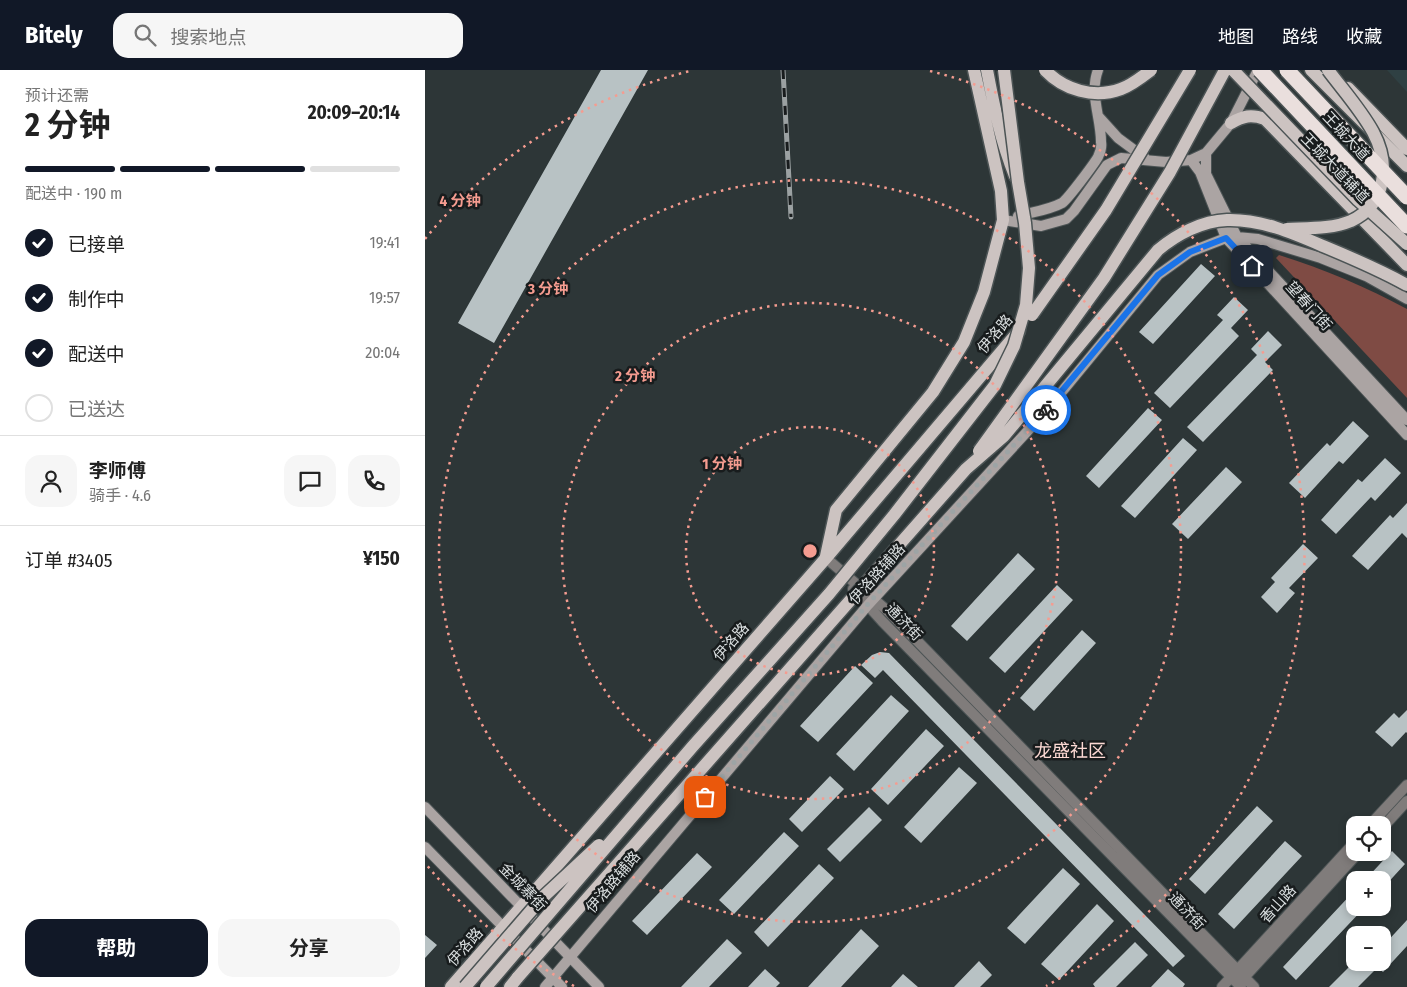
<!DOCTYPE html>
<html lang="zh">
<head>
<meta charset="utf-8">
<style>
	:root { --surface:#fff; --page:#f6f6f6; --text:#222; --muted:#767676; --line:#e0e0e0; --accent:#111827 }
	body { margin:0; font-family:"Fira Sans Condensed","Noto Sans SC",sans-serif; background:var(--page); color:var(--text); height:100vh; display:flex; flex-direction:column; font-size:19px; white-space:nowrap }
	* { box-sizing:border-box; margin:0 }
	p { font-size:16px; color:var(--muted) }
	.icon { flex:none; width:28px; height:28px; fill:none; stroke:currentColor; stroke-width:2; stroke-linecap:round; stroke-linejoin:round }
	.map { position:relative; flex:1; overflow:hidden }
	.panel { display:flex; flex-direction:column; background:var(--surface); width:425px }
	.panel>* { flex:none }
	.controls { position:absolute; left:921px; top:746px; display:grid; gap:10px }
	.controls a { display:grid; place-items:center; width:45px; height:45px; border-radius:10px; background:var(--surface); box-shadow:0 2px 8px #0003; font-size:25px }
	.pin { position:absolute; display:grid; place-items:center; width:42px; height:42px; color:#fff; margin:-21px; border-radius:10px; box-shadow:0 2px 8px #0006 }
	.courier { position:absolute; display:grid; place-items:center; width:50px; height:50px; margin:-25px; border:4px solid #1a73e8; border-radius:50%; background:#fff; color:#222; box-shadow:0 1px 6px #0007 }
	.head em { font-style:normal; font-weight:700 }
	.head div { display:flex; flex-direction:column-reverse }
	.head { display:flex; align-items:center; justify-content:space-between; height:85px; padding:0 25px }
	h1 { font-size:32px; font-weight:700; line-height:38px }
	.bar { display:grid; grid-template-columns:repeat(4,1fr); gap:8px 5px; align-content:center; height:60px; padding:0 25px }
	.bar i { height:6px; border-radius:4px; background:var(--line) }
	.bar .selected { background:var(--accent) }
	.bar p { grid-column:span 4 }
	.line { display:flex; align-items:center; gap:12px; padding:0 25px; border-top:1px solid var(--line) }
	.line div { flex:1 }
	.round { display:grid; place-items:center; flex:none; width:52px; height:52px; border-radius:15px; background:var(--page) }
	ol { padding:0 25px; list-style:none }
	li { display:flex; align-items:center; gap:15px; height:55px }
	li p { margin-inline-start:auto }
	li .icon { padding:5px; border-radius:50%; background:var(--accent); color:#fff; stroke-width:4 }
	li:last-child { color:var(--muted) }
	li i { width:28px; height:28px; border:2px solid var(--line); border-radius:50% }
	.action { display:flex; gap:10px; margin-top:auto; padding:10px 25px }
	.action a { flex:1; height:58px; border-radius:15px; background:var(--accent); color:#fff; font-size:20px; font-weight:700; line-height:58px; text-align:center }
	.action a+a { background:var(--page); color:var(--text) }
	header { display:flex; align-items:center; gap:30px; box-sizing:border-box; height:70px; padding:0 25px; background:var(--accent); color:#fff }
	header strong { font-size:24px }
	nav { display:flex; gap:28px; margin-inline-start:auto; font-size:18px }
	.search { width:350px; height:45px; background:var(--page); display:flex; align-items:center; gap:12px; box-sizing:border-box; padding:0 18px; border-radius:15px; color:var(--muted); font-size:19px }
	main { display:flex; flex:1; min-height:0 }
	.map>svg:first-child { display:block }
	.built { fill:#2f4043 }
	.green { fill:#7f4b44 }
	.building { fill:#b8c2c4 }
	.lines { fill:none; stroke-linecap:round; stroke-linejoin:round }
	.street-casing { stroke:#4c5455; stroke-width:12 }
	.secondary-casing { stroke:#4c5455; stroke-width:12 }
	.primary-casing { stroke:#4c5455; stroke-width:15 }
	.street { stroke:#807c7b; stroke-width:10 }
	.secondary { stroke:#aba4a3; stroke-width:10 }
	.primary { stroke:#ccc3c1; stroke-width:12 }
	.rail-casing { stroke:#9ba1a2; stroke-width:5 }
	.rail { stroke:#181c1d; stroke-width:3; stroke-dasharray:9; stroke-linecap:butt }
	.primary-bridge-casing { stroke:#4c5455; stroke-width:15; stroke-linecap:butt }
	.highway-bridge-casing { stroke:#4c5455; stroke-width:18; stroke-linecap:butt }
	.primary-bridge { stroke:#ccc3c1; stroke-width:12 }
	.highway-bridge { stroke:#eadfdd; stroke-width:15 }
	.done { stroke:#9da4a5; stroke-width:5; stroke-dasharray:0 9 }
	.route { stroke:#1a73e8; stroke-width:6 }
	.ring { fill:none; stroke:#f59c90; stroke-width:2.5; stroke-dasharray:2.5 5 }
	.labels { text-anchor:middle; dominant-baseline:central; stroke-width:5; stroke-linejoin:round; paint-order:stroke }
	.street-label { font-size:15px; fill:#dadfe0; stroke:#181c1d }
	.quarter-label { font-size:18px; fill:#fbd8d3; stroke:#181c1d }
	.centre { fill:#f59c90; stroke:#181c1d; stroke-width:2.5 }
	.ring-label { font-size:15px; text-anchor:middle; font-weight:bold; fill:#f59c90; stroke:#181c1d; stroke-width:5; stroke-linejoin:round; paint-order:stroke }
</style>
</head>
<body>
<header>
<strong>Bitely</strong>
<div class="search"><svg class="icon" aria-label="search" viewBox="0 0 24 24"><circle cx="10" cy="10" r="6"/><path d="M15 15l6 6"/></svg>搜索地点</div>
<nav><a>地图</a><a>路线</a><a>收藏</a></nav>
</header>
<main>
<section class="panel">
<div class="head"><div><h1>2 分钟</h1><p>预计还需</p></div><em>20:09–20:14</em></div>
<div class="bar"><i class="selected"></i><i class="selected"></i><i class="selected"></i><i></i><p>配送中 · 190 m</p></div>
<ol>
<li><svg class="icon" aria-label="check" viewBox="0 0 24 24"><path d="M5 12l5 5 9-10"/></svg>已接单<p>19:41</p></li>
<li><svg class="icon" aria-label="check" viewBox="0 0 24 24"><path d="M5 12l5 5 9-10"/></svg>制作中<p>19:57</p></li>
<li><svg class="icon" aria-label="check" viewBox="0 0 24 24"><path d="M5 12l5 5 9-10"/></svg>配送中<p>20:04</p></li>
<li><i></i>已送达</li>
</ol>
<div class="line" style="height:90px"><a class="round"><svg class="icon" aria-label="person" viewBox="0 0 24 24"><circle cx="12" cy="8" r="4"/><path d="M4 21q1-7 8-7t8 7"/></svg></a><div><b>李师傅</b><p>骑手 · 4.6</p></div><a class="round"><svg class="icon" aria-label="chat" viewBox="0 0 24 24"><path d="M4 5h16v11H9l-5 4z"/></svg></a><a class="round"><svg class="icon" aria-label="phone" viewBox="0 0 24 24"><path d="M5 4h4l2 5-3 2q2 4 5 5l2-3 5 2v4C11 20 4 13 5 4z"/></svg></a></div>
<div class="line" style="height:65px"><div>订单 #3405</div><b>¥150</b></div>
<div class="action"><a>帮助</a><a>分享</a></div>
</section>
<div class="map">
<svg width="982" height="917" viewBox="0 0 982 917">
	<rect width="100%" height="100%" fill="#2d3637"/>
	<path class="built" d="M 962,0 L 982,0 L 982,22 Z"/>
	<path class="green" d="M 854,185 C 899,199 941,217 982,239 L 982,328 L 851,188 Z"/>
	<path class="building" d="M 176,0 L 223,0 L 69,273 L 33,253 Z
		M 776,194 L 790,206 L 728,274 L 714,262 Z
		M 809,227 L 823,240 L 806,258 L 814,266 L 745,338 L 729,323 L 798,250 L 792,245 Z
		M 843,261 L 857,275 L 840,292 L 848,300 L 778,372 L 762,357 L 832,285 L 826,279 Z
		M 723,338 L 737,350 L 674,418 L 661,406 Z
		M 928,351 L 944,366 L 918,394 L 914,391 L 880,428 L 864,413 L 902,373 L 905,376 Z
		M 758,368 L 772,380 L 710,448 L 696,436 Z
		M 960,388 L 976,403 L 950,431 L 946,427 L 911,464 L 896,450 L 933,409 L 937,412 Z
		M 801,397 L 817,412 L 763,469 L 747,454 Z
		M 982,433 L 982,468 L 977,463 L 943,500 L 927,486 L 965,445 L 968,448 Z
		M 878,474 L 893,488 L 864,518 L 870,523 L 852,543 L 836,527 L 850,512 L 846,508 Z
		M 593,483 L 610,499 L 542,571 L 526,556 Z
		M 632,515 L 648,530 L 580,603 L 564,588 Z
		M 657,560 L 671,573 L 609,641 L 595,628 Z
		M 455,582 L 464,583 L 760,886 L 748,897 L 458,600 L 450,608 L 436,595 L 447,585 Z
		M 430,596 L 448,613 L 393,672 L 375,656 Z
		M 466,625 L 484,641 L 429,701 L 411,684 Z
		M 982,640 L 982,663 L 981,662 L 967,677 L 950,662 L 969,643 L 974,648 Z
		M 501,659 L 519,676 L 463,735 L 446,719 Z
		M 534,697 L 552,713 L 496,773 L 479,757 Z
		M 405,706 L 419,719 L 377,762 L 364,749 Z
		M 832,736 L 848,751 L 780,824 L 764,809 Z
		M 444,737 L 457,750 L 415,792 L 402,779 Z
		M 359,762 L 374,776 L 309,844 L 294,830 Z
		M 860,771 L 877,786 L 809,859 L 793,844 Z
		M 967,781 L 980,794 L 958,818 L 958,810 L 940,810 Z
		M 272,783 L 287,797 L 222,865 L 207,851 Z
		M 394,794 L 409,808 L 343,877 L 329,862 Z
		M 638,798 L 655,814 L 600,874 L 582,858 Z
		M 930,820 L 930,838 L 939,838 L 871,910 L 858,897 Z
		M 672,834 L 689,851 L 634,910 L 616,894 Z
		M 982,850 L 982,876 L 958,902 L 953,897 L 933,917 L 904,917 L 930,891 L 930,892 L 958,892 L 958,876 Z
		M 436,859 L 454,876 L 416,917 L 383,917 Z
		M 0,865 L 12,875 L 0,888 Z
		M 302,869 L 317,883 L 284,917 L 256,917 Z
		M 710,872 L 723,885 L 691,917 L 670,917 L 668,914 Z
		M 554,891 L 567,905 L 555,917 L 529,917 Z
		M 340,899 L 355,913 L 351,917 L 323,917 Z
		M 743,899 L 760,914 L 758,917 L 726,917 Z
		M 478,904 L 493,917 L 466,917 Z"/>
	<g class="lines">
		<g class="street-casing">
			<path id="street" d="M 401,488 L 465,543 L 829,917
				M 428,519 L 457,551 L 816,917
				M 945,755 L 982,715
				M 958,757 L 982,731
				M 816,911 L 934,782
				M 797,917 L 930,772"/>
		</g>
		<g class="secondary-casing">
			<path id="secondary" d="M 674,47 L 693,68 L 720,88
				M 781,83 L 781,104 L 812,167 L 982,350
				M 766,90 L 775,102 L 801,168 L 982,365
				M 593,146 C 608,142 624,140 637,133 C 643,129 669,94 673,87 C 675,83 677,77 676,72 C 676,47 664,24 673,0
				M 578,150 L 616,156 L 641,149 L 649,141 L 682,95 L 696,88 L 741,92 L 766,90 L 781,83 L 806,53 L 833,0
				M 0,737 L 174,917
				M 0,777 L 137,917
				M 120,917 L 443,535 L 621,341 L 733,205 L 765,182 L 801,168 L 812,167 L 833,169 L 896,188 L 941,206 L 982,229"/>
		</g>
		<g class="primary-casing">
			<path id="primary" d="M 562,0 C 569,37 576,71 590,106
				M 886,0 L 982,96
				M 923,18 L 982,79
				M 806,53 C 818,46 826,44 840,49 L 982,195
				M 401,486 L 411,440 L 508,322 L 539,272 L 559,222 L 578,150 L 576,121 L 549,0
				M 26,917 L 401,488 L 594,261
				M 85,917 L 93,907"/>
		</g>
		<use href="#street" class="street"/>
		<use href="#secondary" class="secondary"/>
		<use href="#primary" class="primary"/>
		<g class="rail-casing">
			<path id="rail" d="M 358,0 L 366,147"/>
		</g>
		<use href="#rail" class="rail"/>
		<g class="primary-bridge-casing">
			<path id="primary-bridge" d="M 620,0 C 639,20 669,29 696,19 C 707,15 717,7 726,0
				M 808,0 L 933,130 L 982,174
				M 862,159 C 883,158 907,159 926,151 C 962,134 965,94 948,62 C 936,40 918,20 903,0
				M 607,245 L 681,140 L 765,0
				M 554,381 L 679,208 L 745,102 L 800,0
				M 93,907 L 541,399 L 579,366 L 733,180 C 752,164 777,151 802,150 C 836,149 868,163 898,176 C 927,188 955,200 982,215
				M 40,917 L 117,828 L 174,775
				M 61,917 L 268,676 L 404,524 L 469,445 L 570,315 L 589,276 L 601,235 L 604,198 L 600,153 L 593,112 L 579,0"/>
		</g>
		<g class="highway-bridge-casing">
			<path id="highway-bridge" d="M 835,0 L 982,156
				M 862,0 L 982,127"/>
		</g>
		<use href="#primary-bridge" class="primary-bridge"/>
		<use href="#highway-bridge" class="highway-bridge"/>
	</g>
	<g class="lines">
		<path class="done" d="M 280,727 L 442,535 L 621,340"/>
		<path class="route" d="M 621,340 L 733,205 L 765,182 L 801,168 L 827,196"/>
	</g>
	<g class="ring">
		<circle cx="385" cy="481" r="124"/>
		<circle cx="385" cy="481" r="248"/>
		<circle cx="385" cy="481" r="371"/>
		<path d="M149 916A495 495 0 0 1 0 793M0 169A495 495 0 0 1 265 1M505 1A495 495 0 0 1 621 916"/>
	</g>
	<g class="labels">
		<g class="street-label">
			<text transform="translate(921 66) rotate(47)">王城大道</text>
			<text transform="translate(910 98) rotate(46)">王城大道辅道</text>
			<text transform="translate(884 236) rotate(48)">望春门街</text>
			<text transform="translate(570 264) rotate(-50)">伊洛路</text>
			<text transform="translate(452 504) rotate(-48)">伊洛路辅路</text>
			<text transform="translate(479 552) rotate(46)">通济街</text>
			<text transform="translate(306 572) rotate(-49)">伊洛路</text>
			<text transform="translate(188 812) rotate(-50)">伊洛路辅路</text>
			<text transform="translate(98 817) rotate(46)">金城寨街</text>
			<text transform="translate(853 834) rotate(-48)">香山路</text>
			<text transform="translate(762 841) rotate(46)">通济街</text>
			<text transform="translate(40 877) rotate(-49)">伊洛路</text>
		</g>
		<g class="quarter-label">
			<text x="645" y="681">龙盛社区</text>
		</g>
	</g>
	<circle cx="385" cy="481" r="8" class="centre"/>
	<g class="ring-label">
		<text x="35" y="136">4 分钟</text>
		<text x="123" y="224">3 分钟</text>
		<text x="210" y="311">2 分钟</text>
		<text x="297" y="399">1 分钟</text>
	</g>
</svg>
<div class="controls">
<a><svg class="icon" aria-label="locate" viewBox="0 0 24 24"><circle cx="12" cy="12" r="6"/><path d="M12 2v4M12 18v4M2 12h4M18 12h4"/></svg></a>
<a>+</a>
<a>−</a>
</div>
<div class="pin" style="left:280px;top:727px;background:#ea580c"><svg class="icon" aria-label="bag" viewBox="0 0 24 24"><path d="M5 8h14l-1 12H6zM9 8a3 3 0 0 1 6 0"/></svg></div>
<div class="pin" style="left:827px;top:196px;background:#1f2937"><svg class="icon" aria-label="home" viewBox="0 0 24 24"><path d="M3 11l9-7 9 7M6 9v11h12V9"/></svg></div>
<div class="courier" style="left:621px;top:340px"><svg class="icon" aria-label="bike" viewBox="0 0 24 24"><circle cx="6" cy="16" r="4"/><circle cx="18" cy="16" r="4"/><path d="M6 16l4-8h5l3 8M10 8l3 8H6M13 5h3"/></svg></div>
</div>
</main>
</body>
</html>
